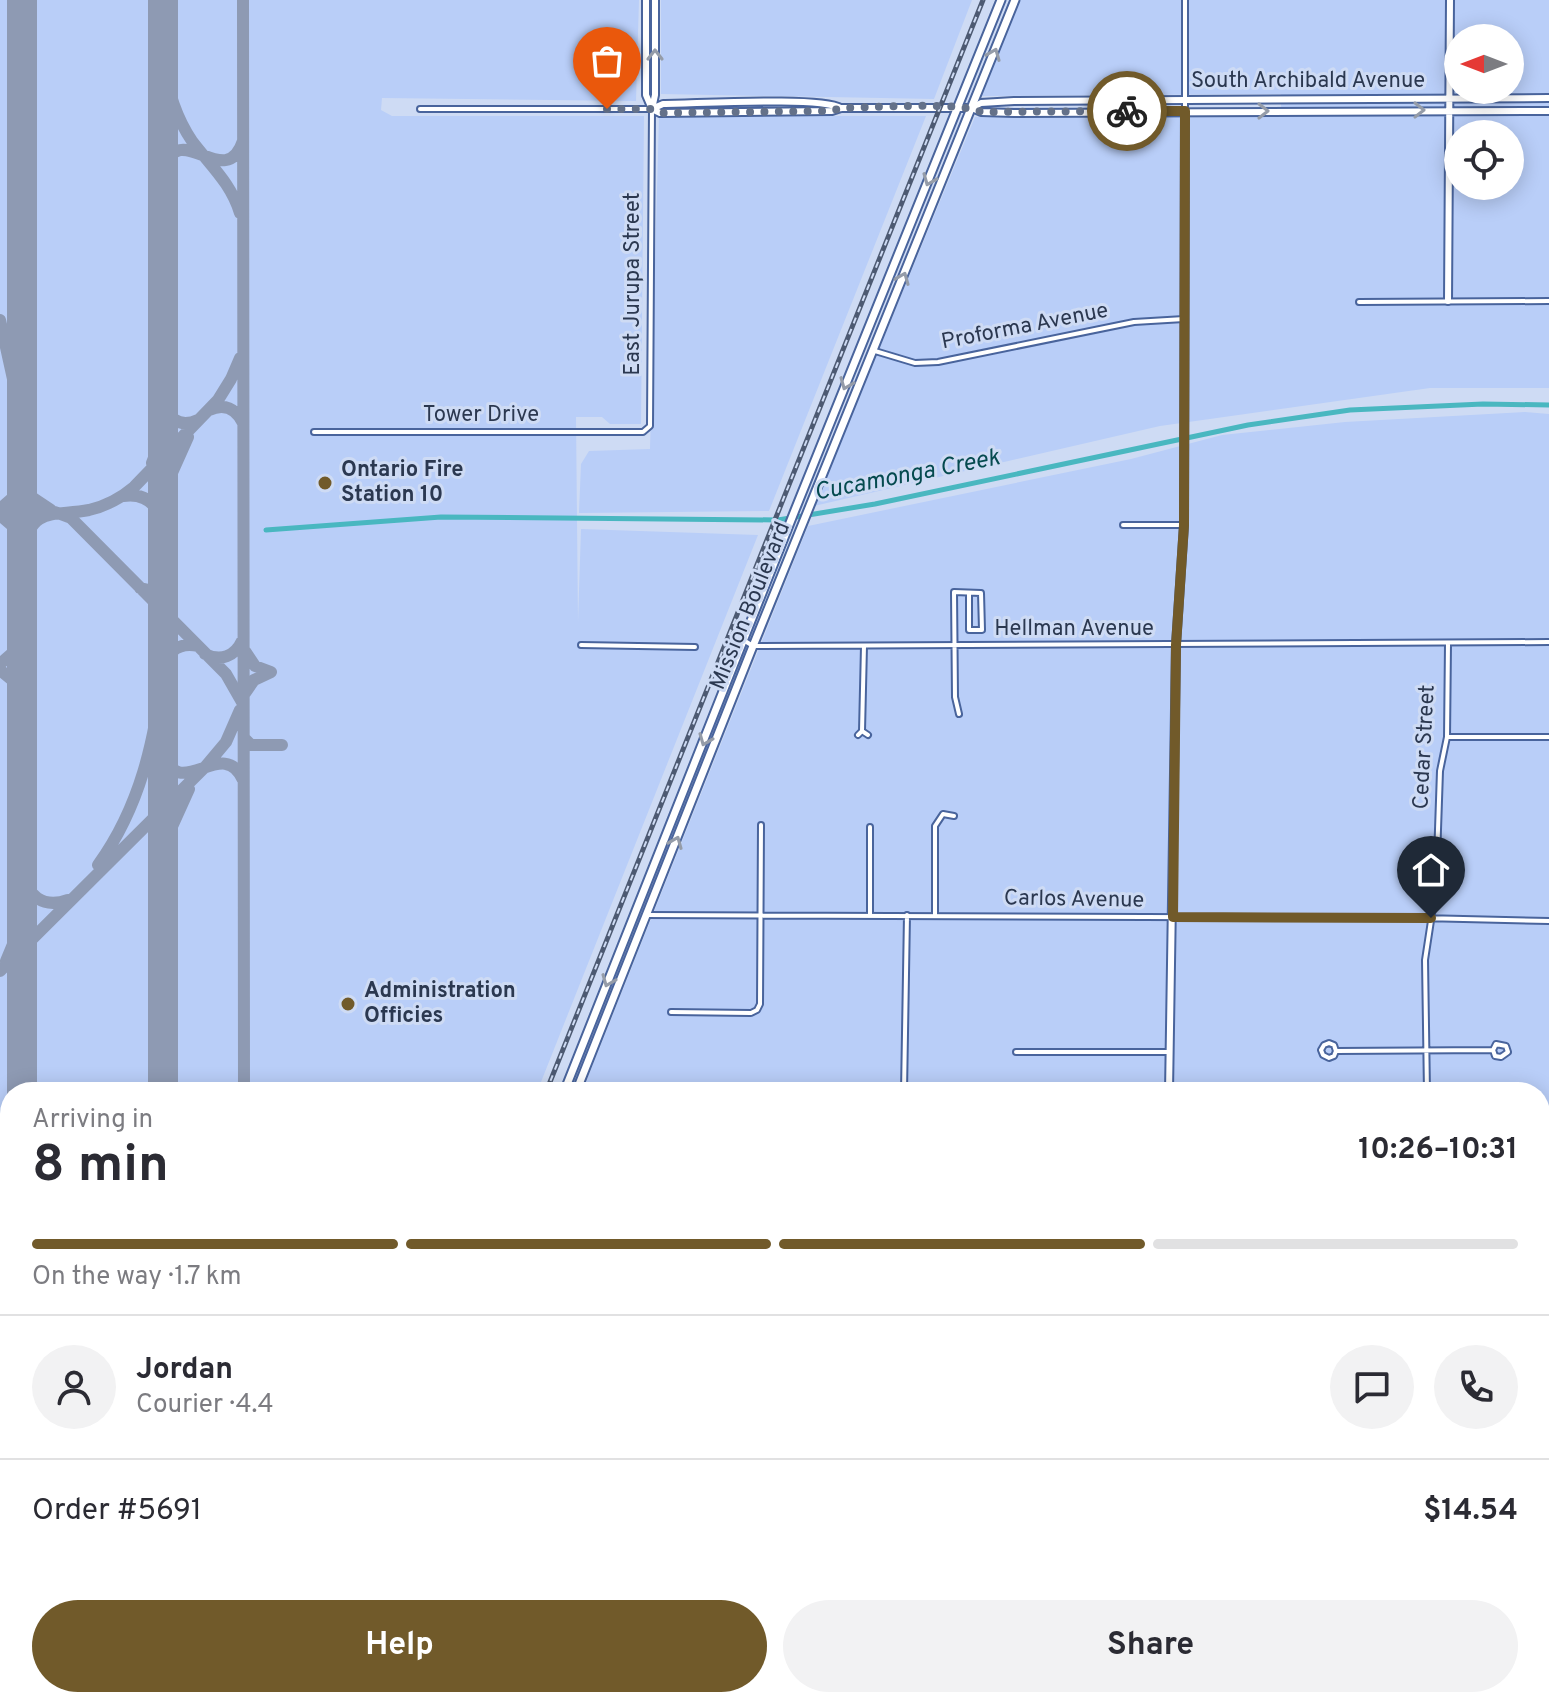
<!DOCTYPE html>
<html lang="en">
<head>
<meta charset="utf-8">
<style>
	:root { --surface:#fff; --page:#f2f2f3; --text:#2b2b33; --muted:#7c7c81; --line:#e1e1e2; --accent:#715a2a }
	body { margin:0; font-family:Overpass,sans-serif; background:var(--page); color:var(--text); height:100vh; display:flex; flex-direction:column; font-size:30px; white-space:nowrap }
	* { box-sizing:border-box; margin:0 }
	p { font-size:26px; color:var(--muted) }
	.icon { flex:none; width:44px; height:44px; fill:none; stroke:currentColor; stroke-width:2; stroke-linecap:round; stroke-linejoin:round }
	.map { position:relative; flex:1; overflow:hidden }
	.panel { position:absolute; left:0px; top:1082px; width:1550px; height:626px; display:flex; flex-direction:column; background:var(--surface); border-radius:32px 32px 0 0; box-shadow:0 4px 20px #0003 }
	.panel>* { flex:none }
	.needle { width:52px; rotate:270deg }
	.tools { position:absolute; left:1444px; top:24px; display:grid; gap:16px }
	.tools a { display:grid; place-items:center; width:80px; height:80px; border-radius:50%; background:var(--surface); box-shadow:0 4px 20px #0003; font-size:40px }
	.pin { position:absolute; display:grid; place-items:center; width:68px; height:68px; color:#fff; margin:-82px -34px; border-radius:50% 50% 50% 0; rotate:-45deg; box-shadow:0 0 8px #0007 }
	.pin .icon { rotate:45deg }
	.courier { position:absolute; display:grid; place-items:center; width:80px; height:80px; margin:-40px; border:6px solid #715a2a; border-radius:50%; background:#fff; color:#222; box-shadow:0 2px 10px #0007 }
	.headline em { font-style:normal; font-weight:700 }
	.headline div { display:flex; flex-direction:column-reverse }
	.headline { display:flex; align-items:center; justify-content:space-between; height:136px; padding:0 32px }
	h1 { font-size:52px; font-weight:700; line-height:60px }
	.bar { display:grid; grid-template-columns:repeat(4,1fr); gap:12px 8px; align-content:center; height:96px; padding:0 32px }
	.bar i { height:10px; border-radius:6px; background:var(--line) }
	.bar .active { background:var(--accent) }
	.bar p { grid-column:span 4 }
	.line { display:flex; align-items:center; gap:20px; padding:0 32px; border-top:2px solid var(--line) }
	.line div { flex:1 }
	.round { display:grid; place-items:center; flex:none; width:84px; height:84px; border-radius:42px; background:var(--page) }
	.button { display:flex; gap:16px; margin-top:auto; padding:16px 32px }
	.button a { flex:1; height:92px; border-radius:48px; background:var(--accent); color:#fff; font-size:32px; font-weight:700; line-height:92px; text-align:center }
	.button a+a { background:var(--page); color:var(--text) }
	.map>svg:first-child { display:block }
	.built { fill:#b9cef8; fill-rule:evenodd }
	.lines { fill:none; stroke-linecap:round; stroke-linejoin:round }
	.stream { stroke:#40919e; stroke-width:2 }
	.canal { stroke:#49b7c0; stroke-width:5 }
	.taxiway { stroke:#8e9ab3; stroke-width:12 }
	.runway { stroke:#8e9ab3; stroke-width:30 }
	.street-casing { stroke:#49649c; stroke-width:8 }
	.secondary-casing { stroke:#49649c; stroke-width:10 }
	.primary-casing { stroke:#49649c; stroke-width:11 }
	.street { stroke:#fff; stroke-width:4 }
	.secondary { stroke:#fff; stroke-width:6 }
	.primary { stroke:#fff; stroke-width:7 }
	.rail-casing { stroke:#4d5a72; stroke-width:5 }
	.rail { stroke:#cedbf4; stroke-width:2; stroke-dasharray:6; stroke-linecap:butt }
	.oneway { stroke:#959ca8 }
	.done { stroke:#647189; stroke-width:8; stroke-dasharray:0 14.4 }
	.route { stroke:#715a2a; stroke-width:10 }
	.poi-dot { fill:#715a2a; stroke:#cedbf4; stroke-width:3 }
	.labels { text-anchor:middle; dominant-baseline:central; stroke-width:6; stroke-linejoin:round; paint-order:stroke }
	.street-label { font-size:22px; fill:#2b3850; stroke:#cedbf4 }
	.poi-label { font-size:22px; font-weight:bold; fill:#2b3850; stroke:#cedbf4; text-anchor:start }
	.water-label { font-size:24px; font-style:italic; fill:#054a4f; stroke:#cedbf4 }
</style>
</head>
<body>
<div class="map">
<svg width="1549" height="1707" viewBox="0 0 1549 1707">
	<rect width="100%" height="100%" fill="#cedbf4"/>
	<path class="built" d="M 0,0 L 639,0 L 636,101 L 382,98 L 381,110 L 392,116 L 644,116 L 641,424 L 610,424 L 602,417 L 576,417 L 578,622 L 581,529 L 758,535 L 537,1092 L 10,1092 L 10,1698 L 295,1698 L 291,1707 L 0,1707 Z
		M 661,0 L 972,0 L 934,99 L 661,94 Z
		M 1020,0 L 1549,0 L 1549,388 L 1430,388 L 1160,426 L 814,506 L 975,117 L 1281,117 L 1281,94 L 981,96 ZM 1458,38 L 1510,38 L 1510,90 L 1458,90 ZM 1458,134 L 1510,134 L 1510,186 L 1458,186 Z
		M 659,116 L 926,116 L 769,511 L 579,513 L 581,464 L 589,451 L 650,449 Z
		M 1525,412 L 1549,414 L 1549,1707 L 336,1707 L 340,1698 L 1540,1698 L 1540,1092 L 582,1092 L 808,526 L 1131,459 L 1222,435 L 1345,422 Z"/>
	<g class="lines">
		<path class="stream" d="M 1548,1707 L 1549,1706"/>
		<path class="canal" d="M 266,530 L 441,517 L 778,520 L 875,504 L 1248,425 L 1350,410 L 1483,404 L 1549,405"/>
		<path class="taxiway" d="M 243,0 L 244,1092
			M 163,59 C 167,88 175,116 192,141 C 210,165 231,183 240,213
			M 163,171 C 179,115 225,194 243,141
			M 0,320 L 13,379 L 24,483 L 33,498 L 51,510
			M 163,397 C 166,417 178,429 198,420
			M 209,410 C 224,403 236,408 243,423
			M 152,463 L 159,445 L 163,423
			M 123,496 C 142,493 155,501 162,519
			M 0,509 L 16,495 L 22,476
			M 0,512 L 55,512 L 71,518 L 226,674 L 242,702
			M 0,515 L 15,528 L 22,548
			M 163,517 L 171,475 L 188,437
			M 22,551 C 33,504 55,517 89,510 C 106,506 121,498 134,487 L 218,400 L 231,379 L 240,358
			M 163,587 L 171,617
			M 140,588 L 149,590 L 159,586 L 163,569
			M 245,651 L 255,666 L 271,672 L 254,680 L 245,693
			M 205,654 C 221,662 235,656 242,641
			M 0,664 L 16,650 L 22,629
			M 163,668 C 168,650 180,642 198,646
			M 0,670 L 16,683 L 22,704
			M 244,738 L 251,745 L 282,745
			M 163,749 C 176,808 223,733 243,780
			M 98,865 C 140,807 155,740 163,670
			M 22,871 C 27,896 43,909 68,900
			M 163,872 L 170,831 L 189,789
			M 6,961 L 16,937 L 22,892
			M 22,970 L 28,946
			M 0,971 L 205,767 L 226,742 L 240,710
			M 0,1139 L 10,1144
			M 0,1502 L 10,1508"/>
		<path class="runway" d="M 22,0 L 22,1092
			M 163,0 L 163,1092
			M 23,1698 L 23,1707"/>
		<g class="street-casing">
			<path id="street" d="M 1185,111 L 1185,0
				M 1359,302 L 1549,301
				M 875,351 L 915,363 L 938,362 L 1134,322 L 1184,319
				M 314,432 L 643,432 L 650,426 L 652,109 L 420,109
				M 1123,525 L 1184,525
				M 745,641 L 753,646 L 1549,642
				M 581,645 L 695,647
				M 959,714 L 955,697 L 954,592 L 981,593 L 982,630 L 969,630 L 969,593
				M 862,731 L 864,646
				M 858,735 L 862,731 L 868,735
				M 1447,737 L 1549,737
				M 647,915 L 1422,918 L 1549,921
				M 870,915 L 870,827
				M 935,915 L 935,826 L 943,814 L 954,816
				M 671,1012 L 751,1013 L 757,1010 L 760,1004 L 761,825
				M 1336,1051 L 1334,1045 L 1329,1043 L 1324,1045 L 1321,1050 L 1323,1055 L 1329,1058 L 1334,1056 L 1336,1051 L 1493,1050 L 1495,1056 L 1501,1057 L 1508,1052 L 1506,1046 L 1496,1044 L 1493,1050
				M 1016,1052 L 1170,1052
				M 904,1092 L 907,915
				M 1427,1092 L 1425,960 L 1436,888 L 1440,771 L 1447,737 L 1448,644"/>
		</g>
		<g class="secondary-casing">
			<path id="secondary" d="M 646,0 L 646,95 L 652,109
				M 972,108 L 981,103 L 1014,101 L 1549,98
				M 652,109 L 660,113 L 832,111 L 841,108 L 972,108 L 981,112 L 1014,113 L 1549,111
				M 652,109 L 663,104 C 695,104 820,96 841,108
				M 652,109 L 655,95 L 655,0
				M 1448,301 L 1450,0
				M 1169,1092 L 1176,645 L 1184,525 L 1185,111
				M 1540,1190 L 1549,1190
				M 1540,1457 L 1549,1457
				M 636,1698 L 636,1707
				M 1169,1698 L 1169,1707"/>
		</g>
		<g class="primary-casing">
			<path id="primary" d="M 564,1092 L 795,510 L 1001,0
				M 576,1092 L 753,646 L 1015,0
				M 316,1707 L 319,1698
				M 333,1707 L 336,1698"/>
		</g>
		<use href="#street" class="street"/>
		<use href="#secondary" class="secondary"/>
		<use href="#primary" class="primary"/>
		<g class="rail-casing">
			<path id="rail" d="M 546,1092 L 983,0
				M 296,1707 L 299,1698"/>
		</g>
		<use href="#rail" class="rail"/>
	</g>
	<defs><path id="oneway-chevron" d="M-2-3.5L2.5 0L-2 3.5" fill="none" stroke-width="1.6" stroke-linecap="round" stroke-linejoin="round" transform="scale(2)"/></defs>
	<g class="oneway">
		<use href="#oneway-chevron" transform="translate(994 54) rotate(-68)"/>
		<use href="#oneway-chevron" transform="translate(655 55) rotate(-90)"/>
		<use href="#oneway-chevron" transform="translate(1419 110)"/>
		<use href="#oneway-chevron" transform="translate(1263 111)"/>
		<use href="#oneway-chevron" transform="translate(929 180) rotate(112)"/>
		<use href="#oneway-chevron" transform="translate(903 278) rotate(-68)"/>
		<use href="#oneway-chevron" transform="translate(846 384) rotate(112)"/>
		<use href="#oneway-chevron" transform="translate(705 740) rotate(112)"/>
		<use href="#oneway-chevron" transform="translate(676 842) rotate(-68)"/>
		<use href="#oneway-chevron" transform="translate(608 981) rotate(112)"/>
	</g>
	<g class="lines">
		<path class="done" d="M 607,109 L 652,109 L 660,113 L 832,111 L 841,108 C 869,108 960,101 981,112 L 1127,111"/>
		<path class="route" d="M 1127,111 L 1185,111 L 1184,525 L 1176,645 L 1173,917 L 1431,918"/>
	</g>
	<g class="poi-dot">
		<circle cx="325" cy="483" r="8"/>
		<circle cx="348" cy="1004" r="8"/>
	</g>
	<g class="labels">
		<g class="street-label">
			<text x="1308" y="81">South Archibald Avenue</text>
			<text transform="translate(633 284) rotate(-90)">East Jurupa Street</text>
			<text transform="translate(1025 327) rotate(-11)">Proforma Avenue</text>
			<text x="481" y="415">Tower Drive</text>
			<text transform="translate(751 606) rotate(-68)">Mission Boulevard</text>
			<text x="1074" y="629">Hellman Avenue</text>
			<text transform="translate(1425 747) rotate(-87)">Cedar Street</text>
			<text transform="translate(1074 900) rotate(1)">Carlos Avenue</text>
		</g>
		<g class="poi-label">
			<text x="341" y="470">Ontario Fire<tspan x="341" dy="25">Station 10</tspan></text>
			<text x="364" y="991">Administration<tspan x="364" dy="25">Officies</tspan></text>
		</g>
		<g class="water-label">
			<text transform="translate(907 476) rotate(-11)">Cucamonga Creek</text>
		</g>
	</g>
</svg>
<div class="tools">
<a><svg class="needle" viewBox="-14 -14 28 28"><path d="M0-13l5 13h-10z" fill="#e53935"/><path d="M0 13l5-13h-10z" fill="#7c7c81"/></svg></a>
<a><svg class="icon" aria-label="locate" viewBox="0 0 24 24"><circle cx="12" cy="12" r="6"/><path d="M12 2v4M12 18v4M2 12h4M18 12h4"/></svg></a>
</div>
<div class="pin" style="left:607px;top:109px;background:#ea580c"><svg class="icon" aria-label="bag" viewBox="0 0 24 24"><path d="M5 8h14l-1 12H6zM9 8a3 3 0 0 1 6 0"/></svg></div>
<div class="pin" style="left:1431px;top:918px;background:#1f2937"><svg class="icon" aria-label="home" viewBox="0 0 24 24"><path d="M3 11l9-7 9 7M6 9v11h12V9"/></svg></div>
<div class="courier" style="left:1127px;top:111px"><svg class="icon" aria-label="bike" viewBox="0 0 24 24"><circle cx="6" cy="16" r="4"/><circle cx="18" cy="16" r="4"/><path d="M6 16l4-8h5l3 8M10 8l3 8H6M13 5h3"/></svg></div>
<section class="panel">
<div class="headline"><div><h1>8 min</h1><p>Arriving in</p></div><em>10:26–10:31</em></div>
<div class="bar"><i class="active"></i><i class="active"></i><i class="active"></i><i></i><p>On the way · 1.7 km</p></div>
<div class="line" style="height:144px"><a class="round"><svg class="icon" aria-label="person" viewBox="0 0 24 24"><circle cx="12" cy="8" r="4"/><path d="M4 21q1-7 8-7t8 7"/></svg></a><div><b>Jordan</b><p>Courier · 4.4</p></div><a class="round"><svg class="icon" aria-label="chat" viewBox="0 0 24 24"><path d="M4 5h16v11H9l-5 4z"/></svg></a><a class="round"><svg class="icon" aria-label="phone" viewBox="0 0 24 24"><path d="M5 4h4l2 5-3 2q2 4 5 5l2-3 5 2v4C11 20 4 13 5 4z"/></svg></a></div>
<div class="line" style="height:104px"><div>Order #5691</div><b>$14.54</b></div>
<div class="button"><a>Help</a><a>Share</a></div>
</section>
</div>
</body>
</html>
